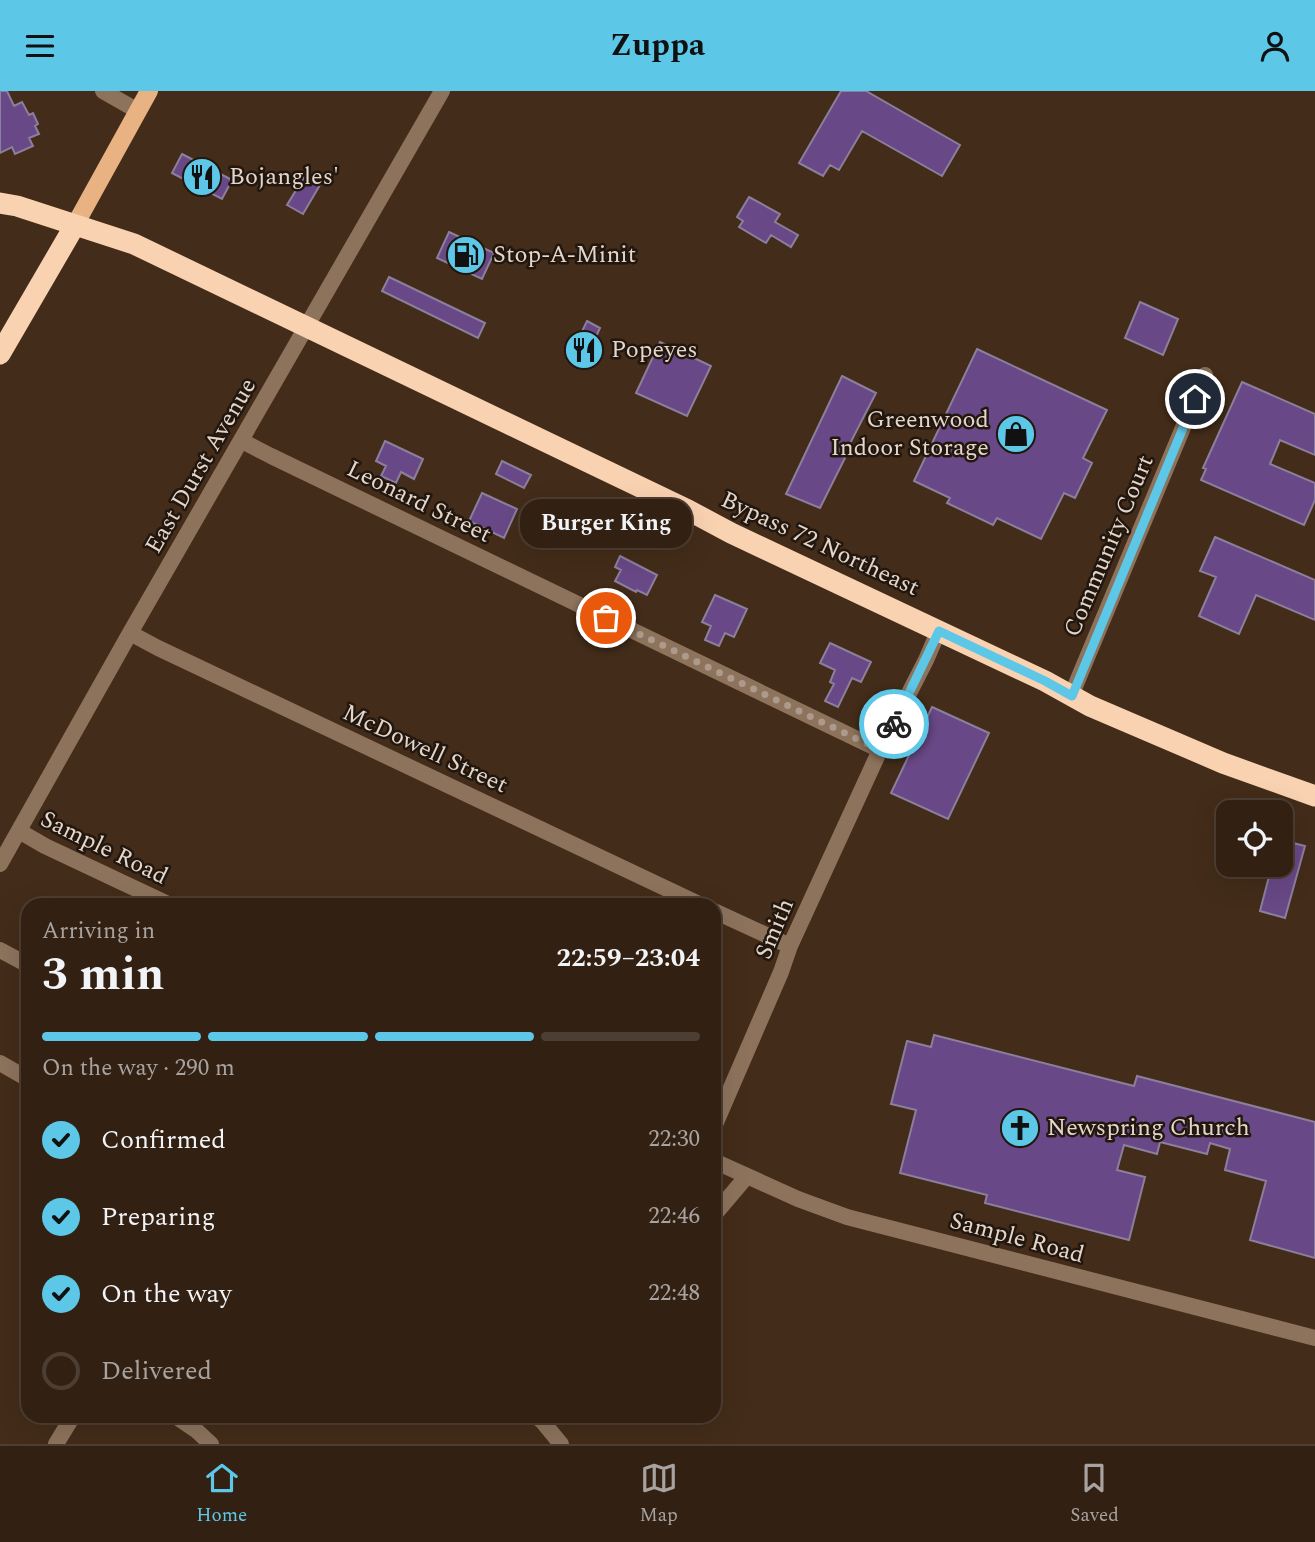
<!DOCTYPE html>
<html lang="en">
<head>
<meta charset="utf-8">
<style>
	:root { --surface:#322113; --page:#3a291c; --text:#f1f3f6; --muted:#a8a3a0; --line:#4d3e33; --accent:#5dc7e8 }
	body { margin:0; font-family:Spectral,serif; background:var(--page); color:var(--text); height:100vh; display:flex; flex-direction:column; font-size:26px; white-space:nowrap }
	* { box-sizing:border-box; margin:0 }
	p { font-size:23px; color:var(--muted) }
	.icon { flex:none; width:38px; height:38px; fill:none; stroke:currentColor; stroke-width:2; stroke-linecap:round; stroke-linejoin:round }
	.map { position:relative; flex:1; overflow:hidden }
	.sheet { position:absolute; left:21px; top:807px; width:700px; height:525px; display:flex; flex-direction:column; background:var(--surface); border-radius:21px; box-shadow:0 7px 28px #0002,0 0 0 2px var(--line) }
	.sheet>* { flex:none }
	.buttons { position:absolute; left:1216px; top:709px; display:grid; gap:14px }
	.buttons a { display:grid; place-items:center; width:77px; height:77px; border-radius:14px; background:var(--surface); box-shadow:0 7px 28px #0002,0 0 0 2px var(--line); font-size:35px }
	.pin { position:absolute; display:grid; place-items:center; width:60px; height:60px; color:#fff; margin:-30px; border:4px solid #fff; border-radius:50%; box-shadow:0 2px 7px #0007 }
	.courier { position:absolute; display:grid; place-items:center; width:70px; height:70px; margin:-35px; border:5px solid #5dc7e8; border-radius:50%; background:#fff; color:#222; box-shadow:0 2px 9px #0007 }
	.bubble { position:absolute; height:49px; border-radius:21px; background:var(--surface); box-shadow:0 7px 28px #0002,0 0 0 2px var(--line); font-size:23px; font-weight:700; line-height:49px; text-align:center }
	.overview em { font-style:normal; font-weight:700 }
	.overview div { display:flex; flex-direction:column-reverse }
	.overview { display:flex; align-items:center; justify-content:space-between; height:119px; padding:0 21px }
	h1 { font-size:46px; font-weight:700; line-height:52px }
	.bar { display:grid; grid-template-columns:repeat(4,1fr); gap:10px 7px; align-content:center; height:84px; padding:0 21px }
	.bar i { height:9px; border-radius:5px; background:var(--line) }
	.bar .current { background:var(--accent) }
	.bar p { grid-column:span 4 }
	ol { padding:0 21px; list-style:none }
	li { display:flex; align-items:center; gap:21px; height:77px }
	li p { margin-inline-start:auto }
	li .icon { padding:7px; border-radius:50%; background:var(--accent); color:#111; stroke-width:4 }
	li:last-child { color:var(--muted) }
	li i { width:38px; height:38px; border:4px solid var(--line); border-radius:50% }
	header { display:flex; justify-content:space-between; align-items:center; height:91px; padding:0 21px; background:var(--accent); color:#111; font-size:32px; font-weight:700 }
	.tabs { display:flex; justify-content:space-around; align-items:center; height:98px; border-top:2px solid var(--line); background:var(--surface); font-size:19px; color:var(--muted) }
	.tabs a { display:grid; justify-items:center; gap:4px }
	.tabs .current { color:var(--accent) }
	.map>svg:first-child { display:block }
	.building { fill:#684886; stroke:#8c7f9c; stroke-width:2 }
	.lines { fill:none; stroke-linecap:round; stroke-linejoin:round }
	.minor { stroke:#8d735c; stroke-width:16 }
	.major { stroke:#e8b283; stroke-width:18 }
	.highway { stroke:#f9d2b1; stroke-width:21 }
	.done { stroke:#ac9a8c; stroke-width:7; stroke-dasharray:0 12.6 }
	.route { stroke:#5dc7e8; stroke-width:9 }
	.labels { text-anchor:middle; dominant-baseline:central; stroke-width:5; stroke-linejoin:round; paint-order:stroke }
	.poi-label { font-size:24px; fill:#e5d6ca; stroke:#22170f; text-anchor:start }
	.street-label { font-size:24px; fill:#e5d6ca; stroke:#22170f }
</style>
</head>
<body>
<header><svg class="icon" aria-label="menu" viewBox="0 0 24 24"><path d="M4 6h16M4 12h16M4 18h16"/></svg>Zuppa<svg class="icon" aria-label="person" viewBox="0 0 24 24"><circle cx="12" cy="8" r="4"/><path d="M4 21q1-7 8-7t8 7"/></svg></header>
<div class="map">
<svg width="1315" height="1353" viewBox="0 0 1315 1353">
	<rect width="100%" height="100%" fill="#432c19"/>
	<path class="building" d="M 0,0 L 7,0 L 14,15 L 22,11 L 29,24 L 33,22 L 38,33 L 35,35 L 39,43 L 29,47 L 33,55 L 15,63 L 12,56 L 0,62 Z
		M 841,0 L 866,0 L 960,54 L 942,85 L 862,40 L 839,79 L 830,74 L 823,85 L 799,72 Z
		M 182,63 L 232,89 L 222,108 L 172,82 Z
		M 304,86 L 320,94 L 303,123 L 287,114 Z
		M 749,106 L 780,123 L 775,131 L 798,144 L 791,156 L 771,144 L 766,152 L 739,136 L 743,130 L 737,126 Z
		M 449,141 L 494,162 L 482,188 L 437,167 Z
		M 389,186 L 485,232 L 478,247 L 382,200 Z
		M 1140,211 L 1178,228 L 1163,264 L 1125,247 Z
		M 587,230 L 600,237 L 594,250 L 598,251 L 590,267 L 586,266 L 581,276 L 568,269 Z
		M 660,251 L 711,275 L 687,325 L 636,302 Z
		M 977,258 L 1107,319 L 1083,367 L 1092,372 L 1075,407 L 1064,402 L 1041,448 L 997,427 L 993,434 L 947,412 L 950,407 L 914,390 Z
		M 842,285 L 876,302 L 843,366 L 845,367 L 820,417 L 786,403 Z
		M 1242,291 L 1315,323 L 1315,364 L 1280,349 L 1270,373 L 1315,392 L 1315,409 L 1304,434 L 1201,389 L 1206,378 L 1203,377 Z
		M 385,350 L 423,368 L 414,388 L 401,381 L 396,392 L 381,385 L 386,375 L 376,370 Z
		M 502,370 L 531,384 L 524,397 L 496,383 Z
		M 482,402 L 517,418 L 504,447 L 469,430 Z
		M 1215,446 L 1315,489 L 1315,529 L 1256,504 L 1239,543 L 1199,525 L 1216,486 L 1200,480 Z
		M 620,465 L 657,484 L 647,504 L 637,499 L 636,501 L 615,490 L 621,479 L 615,476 Z
		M 715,504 L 747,518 L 734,546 L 725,542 L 719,555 L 705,549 L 711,535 L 702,531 Z
		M 830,552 L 871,571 L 861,591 L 852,587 L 838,616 L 825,610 L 834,593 L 830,591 L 835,579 L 820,572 Z
		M 932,616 L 989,642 L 948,728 L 891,702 Z
		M 1281,749 L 1305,755 L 1285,827 L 1260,820 L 1272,774 L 1281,774 Z
		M 934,944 L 1134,995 L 1137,985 L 1315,1031 L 1315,1167 L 1250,1149 L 1266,1090 L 1225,1079 L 1230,1058 L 1210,1052 L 1207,1063 L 1160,1051 L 1157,1063 L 1124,1054 L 1117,1079 L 1145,1086 L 1129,1149 L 985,1112 L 987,1104 L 900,1082 L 916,1019 L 891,1013 L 907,950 L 931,956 Z"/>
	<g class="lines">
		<path class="minor" d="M 103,0 L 138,20
			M 242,350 L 271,365 L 880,659
			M 130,542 L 158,557 L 701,814
			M 1071,605 L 1205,284
			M 19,740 L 45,755 L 170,814
			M 0,773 L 130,542 L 442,0
			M 714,820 L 790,855
			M 0,859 L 28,874
			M 0,972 L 28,988
			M 714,1036 L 781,881 L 790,855 L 880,659 L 926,569 L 939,539
			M 714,1070 L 798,1108 L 847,1126 L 1315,1247
			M 714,1124 L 747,1085
			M 175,1325 L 197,1340 L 211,1353
			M 536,1325 L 542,1330 L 561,1353
			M 56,1353 L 73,1325"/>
		<path class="major" d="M 75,134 L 149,0"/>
		<path class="highway" d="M 0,112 L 17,115 L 134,153 L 688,419 L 731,442 L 1045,590 L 1090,615 L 1223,672 L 1315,705
			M 0,263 L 75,134"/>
	</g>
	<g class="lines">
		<path class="done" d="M 606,527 L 880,659 L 894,633"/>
		<path class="route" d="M 894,633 L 939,540 L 1045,590 L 1072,605 L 1195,308"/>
	</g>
	<defs>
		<g id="restaurant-disc" transform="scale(2.0125)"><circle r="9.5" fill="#5dc7e8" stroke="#22170f"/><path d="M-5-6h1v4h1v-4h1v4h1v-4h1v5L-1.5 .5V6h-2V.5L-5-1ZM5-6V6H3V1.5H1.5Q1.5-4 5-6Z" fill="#111"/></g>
		<g id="fuel-disc" transform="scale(2.0125)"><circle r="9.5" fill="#5dc7e8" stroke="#22170f"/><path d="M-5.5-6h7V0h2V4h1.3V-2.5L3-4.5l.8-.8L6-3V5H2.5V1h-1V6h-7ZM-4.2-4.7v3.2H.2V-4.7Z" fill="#111"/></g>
		<g id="shop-disc" transform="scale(2.0125)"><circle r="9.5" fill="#5dc7e8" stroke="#22170f"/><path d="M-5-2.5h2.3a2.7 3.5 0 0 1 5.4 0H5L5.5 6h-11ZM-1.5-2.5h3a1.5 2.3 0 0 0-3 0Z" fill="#111"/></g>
		<g id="church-disc" transform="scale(2.0125)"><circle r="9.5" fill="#5dc7e8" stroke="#22170f"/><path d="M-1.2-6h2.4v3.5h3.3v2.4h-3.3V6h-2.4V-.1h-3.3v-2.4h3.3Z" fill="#111"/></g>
	</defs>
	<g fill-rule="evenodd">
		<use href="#restaurant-disc" x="202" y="86"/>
		<use href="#fuel-disc" x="466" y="164"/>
		<use href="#restaurant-disc" x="584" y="259"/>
		<use href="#shop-disc" x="1016" y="343"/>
		<use href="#church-disc" x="1020" y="1037"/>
	</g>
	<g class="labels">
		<g class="poi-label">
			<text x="229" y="86">Bojangles'</text>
			<text x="493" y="164">Stop-A-Minit</text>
			<text x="611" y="259">Popeyes</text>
			<text x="989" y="329" text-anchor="end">Greenwood<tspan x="989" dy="28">Indoor Storage</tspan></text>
			<text x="1047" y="1037">Newspring Church</text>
		</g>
		<g class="street-label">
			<text transform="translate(201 375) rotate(-60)">East Durst Avenue</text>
			<text transform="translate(419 411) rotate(26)">Leonard Street</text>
			<text transform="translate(820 453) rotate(25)">Bypass 72 Northeast</text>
			<text transform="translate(1109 455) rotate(-67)">Community Court</text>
			<text transform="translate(425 658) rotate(25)">McDowell Street</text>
			<text transform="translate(104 757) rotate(26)">Sample Road</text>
			<text transform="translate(775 838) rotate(-67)">Smith</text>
			<text transform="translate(1017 1147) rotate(15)">Sample Road</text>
		</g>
	</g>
</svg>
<div class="buttons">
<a><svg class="icon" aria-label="locate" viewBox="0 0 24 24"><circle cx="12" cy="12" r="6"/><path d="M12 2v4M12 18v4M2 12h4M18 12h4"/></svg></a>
</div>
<div class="pin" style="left:606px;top:527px;background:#ea580c"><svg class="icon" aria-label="bag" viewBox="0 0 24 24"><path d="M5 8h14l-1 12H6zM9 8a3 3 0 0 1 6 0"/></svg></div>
<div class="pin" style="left:1195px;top:308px;background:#1f2937"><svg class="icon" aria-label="home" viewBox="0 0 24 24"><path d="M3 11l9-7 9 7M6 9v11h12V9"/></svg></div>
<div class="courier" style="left:894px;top:633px"><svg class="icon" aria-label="bike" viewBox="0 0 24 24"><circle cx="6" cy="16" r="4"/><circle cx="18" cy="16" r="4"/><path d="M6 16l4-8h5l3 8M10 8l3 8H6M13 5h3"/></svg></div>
<div class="bubble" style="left:520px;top:408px;width:172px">Burger King</div>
<section class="sheet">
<div class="overview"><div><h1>3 min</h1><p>Arriving in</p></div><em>22:59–23:04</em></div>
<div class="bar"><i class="current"></i><i class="current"></i><i class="current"></i><i></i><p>On the way · 290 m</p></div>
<ol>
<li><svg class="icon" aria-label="check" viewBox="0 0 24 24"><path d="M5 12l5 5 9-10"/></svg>Confirmed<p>22:30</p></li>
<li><svg class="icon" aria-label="check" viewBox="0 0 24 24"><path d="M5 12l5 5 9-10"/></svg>Preparing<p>22:46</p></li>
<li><svg class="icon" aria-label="check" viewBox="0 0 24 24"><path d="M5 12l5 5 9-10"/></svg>On the way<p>22:48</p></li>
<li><i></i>Delivered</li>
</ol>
</section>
</div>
<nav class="tabs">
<a class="current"><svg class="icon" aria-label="home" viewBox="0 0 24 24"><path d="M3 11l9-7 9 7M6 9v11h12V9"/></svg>Home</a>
<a><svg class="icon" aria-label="map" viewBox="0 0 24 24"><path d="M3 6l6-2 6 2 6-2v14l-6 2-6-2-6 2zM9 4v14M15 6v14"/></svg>Map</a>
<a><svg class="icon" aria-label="saved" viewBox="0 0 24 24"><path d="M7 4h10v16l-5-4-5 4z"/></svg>Saved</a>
</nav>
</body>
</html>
